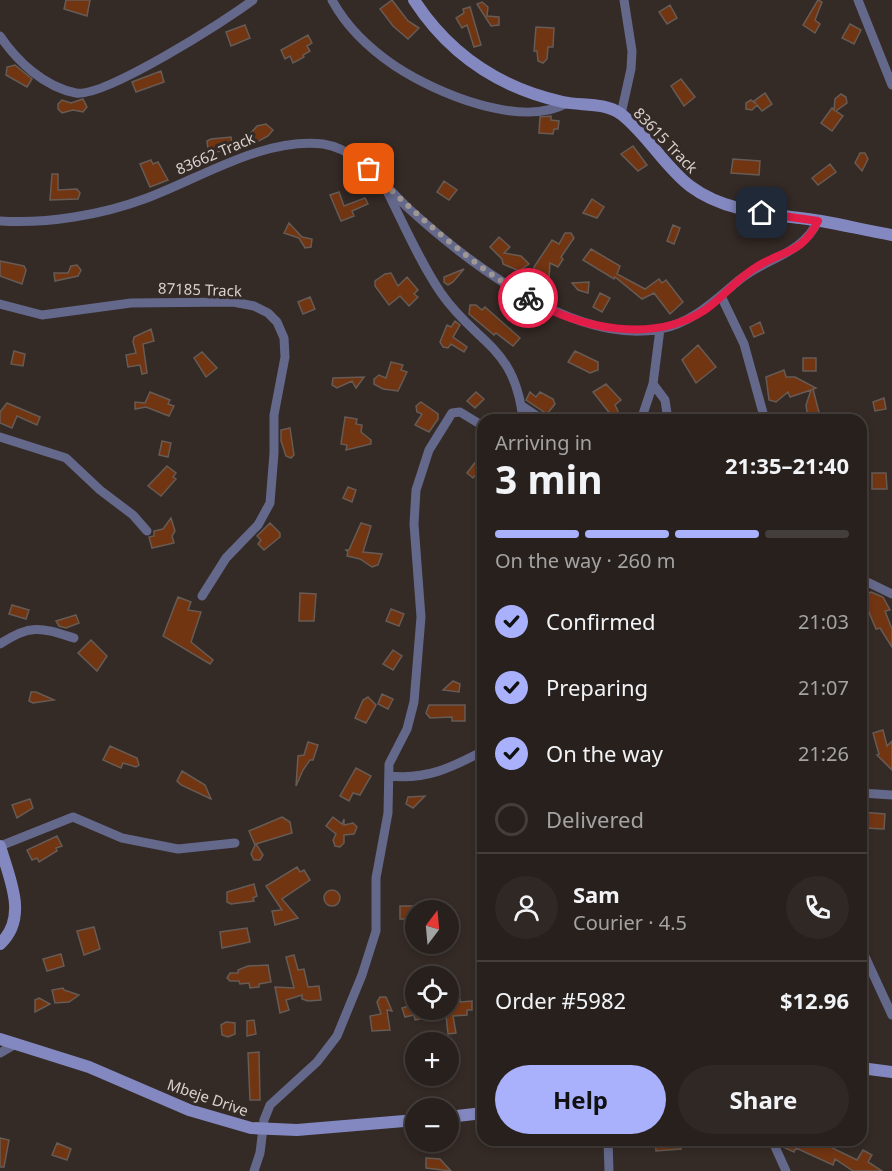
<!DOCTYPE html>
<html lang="en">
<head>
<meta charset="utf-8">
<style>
	:root { --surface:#27201c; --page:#2f2825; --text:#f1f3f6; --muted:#a4a3a3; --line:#433e3b; --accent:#a9b0fc }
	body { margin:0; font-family:"Noto Sans",sans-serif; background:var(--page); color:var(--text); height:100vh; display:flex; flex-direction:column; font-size:22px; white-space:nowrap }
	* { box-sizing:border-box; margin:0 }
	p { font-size:20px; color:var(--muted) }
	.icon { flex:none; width:33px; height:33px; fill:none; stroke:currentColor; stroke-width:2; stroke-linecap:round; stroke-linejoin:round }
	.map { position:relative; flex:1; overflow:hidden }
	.panel { position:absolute; left:477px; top:414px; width:390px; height:732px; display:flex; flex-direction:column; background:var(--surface); border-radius:18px; box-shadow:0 3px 9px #0003,0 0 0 2px var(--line) }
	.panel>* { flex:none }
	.needle { width:39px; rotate:16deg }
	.tools { position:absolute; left:405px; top:900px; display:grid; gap:12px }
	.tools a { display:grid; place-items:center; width:54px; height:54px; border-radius:50%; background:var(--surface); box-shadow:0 3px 9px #0003,0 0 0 2px var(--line); font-size:30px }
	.pin { position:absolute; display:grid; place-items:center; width:51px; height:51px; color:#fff; margin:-26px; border-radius:12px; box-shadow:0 3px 9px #0006 }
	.courier { position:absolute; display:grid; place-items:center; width:60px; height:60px; margin:-30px; border:4px solid #e11d48; border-radius:50%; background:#fff; color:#222; box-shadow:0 2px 8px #0007 }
	.head em { font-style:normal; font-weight:700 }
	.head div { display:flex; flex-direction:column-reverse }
	.head { display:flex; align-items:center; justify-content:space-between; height:102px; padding:0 18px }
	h1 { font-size:39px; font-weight:700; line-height:45px }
	.bar { display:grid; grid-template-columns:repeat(4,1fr); gap:9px 6px; align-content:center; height:72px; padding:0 18px }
	.bar i { height:8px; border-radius:4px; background:var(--line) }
	.bar .current { background:var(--accent) }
	.bar p { grid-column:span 4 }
	.line { display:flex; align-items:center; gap:15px; padding:0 18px; border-top:2px solid var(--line) }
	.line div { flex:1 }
	.round { display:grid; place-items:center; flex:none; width:63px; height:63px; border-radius:32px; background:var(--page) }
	ol { padding:0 18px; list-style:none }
	li { display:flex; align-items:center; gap:18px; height:66px }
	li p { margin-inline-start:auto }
	li .icon { padding:6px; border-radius:50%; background:var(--accent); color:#111; stroke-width:4 }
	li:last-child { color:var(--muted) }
	li i { width:33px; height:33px; border:3px solid var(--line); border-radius:50% }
	.button { display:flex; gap:12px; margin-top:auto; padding:12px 18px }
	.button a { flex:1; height:69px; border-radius:36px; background:var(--accent); color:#111; font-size:24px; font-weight:700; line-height:69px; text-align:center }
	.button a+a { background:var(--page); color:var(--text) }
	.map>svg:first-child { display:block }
	.building { fill:#723512; stroke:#665b55; stroke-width:1.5 }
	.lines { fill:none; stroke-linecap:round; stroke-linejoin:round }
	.street { stroke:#64688b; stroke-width:9 }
	.secondary { stroke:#8388c0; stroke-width:12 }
	.done { stroke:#9f9794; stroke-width:6; stroke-dasharray:0 10.8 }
	.route { stroke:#e11d48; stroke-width:8 }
	.labels { text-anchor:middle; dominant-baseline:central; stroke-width:6; stroke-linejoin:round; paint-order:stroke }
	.street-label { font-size:15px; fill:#d8d2cf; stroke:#342a26 }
</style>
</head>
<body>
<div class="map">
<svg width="892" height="1171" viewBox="0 0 892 1171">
	<rect width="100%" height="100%" fill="#342a26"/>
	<path class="building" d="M 66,0 L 90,0 L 87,16 L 64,9 Z
		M 392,0 L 408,21 L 419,28 L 408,39 L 393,26 L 380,9 Z
		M 818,0 L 822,2 L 815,20 L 820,24 L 815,33 L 803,25 Z
		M 482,2 L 488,7 L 487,16 L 499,17 L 499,25 L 491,26 L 477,4 Z
		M 670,5 L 677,18 L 667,24 L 659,12 Z
		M 470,7 L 481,45 L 474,47 L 467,25 L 462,28 L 456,18 L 464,13 L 463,9 Z
		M 850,24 L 861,30 L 854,44 L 842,38 Z
		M 245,25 L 250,38 L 231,46 L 226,32 Z
		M 536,27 L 554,28 L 553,47 L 548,47 L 547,59 L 543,63 L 538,61 L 537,51 L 534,51 Z
		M 308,35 L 312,43 L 307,46 L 310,51 L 303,55 L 304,57 L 293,63 L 290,56 L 285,59 L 281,50 Z
		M 15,65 L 32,79 L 27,87 L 6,75 L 7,67 Z
		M 161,71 L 164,82 L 136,92 L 132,82 Z
		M 681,79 L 695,97 L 684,106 L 671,86 Z
		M 765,93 L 772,104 L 762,111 L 757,105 L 752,110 L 746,109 L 746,103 L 751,100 L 756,104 L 754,101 Z
		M 841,94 L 846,97 L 847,103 L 836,111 L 843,116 L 832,131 L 821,123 L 832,108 L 834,110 L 835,99 Z
		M 83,99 L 87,107 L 83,112 L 73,110 L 62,113 L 58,109 L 58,104 L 62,100 L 71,103 Z
		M 551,116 L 551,120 L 559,121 L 558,129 L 554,129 L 553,134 L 539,133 L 540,117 Z
		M 266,124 L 273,130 L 268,136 L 257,142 L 252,141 L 248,136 L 257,126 Z
		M 231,137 L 232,144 L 225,145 L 226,151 L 212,152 L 212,149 L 208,149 L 207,141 L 211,139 Z
		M 633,146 L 647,165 L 638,171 L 621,154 Z
		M 860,153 L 865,153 L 868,159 L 862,171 L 855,163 Z
		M 733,159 L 760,161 L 759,175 L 731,173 Z
		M 151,160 L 153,164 L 158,162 L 168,180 L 150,187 L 140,164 Z
		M 830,164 L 836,172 L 818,185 L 812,178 Z
		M 52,174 L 58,174 L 58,190 L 77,189 L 80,193 L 78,199 L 50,200 Z
		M 444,181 L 457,190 L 449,200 L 437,192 Z
		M 339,192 L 344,206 L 365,198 L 368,204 L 352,211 L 354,216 L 341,221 L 330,195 Z
		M 592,199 L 604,207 L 597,218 L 583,213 Z
		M 289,223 L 302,237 L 312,239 L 311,247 L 305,248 L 299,238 L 284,233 Z
		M 673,225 L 680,228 L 674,244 L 667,241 Z
		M 565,233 L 571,233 L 574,238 L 561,257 L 563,259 L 558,267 L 550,263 L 549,278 L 537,280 L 534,277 L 534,267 L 552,240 L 559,244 Z
		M 499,237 L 510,247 L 504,253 L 521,256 L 529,264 L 519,271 L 503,264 L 502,259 L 490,247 Z
		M 591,249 L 620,266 L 617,274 L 645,289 L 659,279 L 662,283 L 666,280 L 683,302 L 670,314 L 654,293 L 642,299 L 615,277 L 614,279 L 583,260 Z
		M 0,261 L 24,266 L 26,270 L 22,284 L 0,276 Z
		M 77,265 L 81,270 L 78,276 L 55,281 L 54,273 L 68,273 L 71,266 Z
		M 464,269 L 453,282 L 448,285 L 444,282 L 444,277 Z
		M 391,273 L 398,286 L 407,277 L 418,290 L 414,294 L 418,297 L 409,306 L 400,296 L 389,305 L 375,286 L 375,281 L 385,274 Z
		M 589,282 L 588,293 L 578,290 L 572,283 Z
		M 600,293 L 610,298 L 602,312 L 593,307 Z
		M 310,297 L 315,309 L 303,314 L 298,302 Z
		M 470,305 L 476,305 L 482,310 L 485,307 L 520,338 L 513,346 L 496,333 L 494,335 L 469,314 Z
		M 455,321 L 460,325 L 453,337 L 467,347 L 464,352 L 451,344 L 448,348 L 443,347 L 440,342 L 447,325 L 451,327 Z
		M 760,322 L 764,333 L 754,337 L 750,327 Z
		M 151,329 L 154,341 L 143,344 L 147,373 L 142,374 L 140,365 L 128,367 L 126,355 L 136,353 L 133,342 L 134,337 Z
		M 698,345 L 716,367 L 696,383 L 682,360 Z
		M 14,351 L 25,354 L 23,366 L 11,364 Z
		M 575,351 L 598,362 L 598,370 L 590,373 L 568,362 Z
		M 202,352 L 217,368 L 206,377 L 194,358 Z
		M 803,358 L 816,358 L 816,371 L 803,371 Z
		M 391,362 L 403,365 L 401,370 L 407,372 L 398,391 L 383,389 L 374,384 L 374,379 L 379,375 L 386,378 Z
		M 784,370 L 786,377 L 795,377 L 816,388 L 813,389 L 821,420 L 808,420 L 806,405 L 811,390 L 790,397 L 788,392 L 776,402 L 769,400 L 766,377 Z
		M 364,377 L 356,388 L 352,381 L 337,388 L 332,385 L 333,378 Z
		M 606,384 L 621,400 L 615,405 L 618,411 L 616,416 L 611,415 L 593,392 Z
		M 150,392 L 170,400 L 168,404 L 174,406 L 169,416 L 146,407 L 135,409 L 135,402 L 145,403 Z
		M 476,392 L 484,399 L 475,408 L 467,401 Z
		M 530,392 L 536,397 L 540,392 L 553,399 L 555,404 L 547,414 L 526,400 Z
		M 884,398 L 886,409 L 875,411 L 873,402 Z
		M 421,402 L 438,414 L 438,419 L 429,432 L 415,425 L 422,414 L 417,412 L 416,406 Z
		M 7,403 L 40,417 L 37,425 L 17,416 L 12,428 L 0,423 L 0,412 Z
		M 345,417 L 357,419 L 356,424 L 362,425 L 361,432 L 371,440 L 371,444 L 346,450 L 347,445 L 341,444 Z
		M 290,428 L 294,455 L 291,458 L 286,456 L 281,441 L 281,430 Z
		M 162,441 L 171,443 L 168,457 L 159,455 Z
		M 477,460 L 483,466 L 473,478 L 467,473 Z
		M 167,466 L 176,473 L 173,477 L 176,479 L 161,496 L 148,486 Z
		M 872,473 L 886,473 L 887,489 L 872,489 Z
		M 348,487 L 356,490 L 352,502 L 343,498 Z
		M 171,518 L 175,531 L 172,536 L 174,543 L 152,548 L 149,537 L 154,536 L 154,531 L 163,529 Z
		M 270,523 L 280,533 L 280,537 L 264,550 L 258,544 L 261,540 L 257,536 Z
		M 361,523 L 371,526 L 363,552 L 382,554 L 378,565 L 372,567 L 360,559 L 347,556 L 348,552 L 346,550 L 349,550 Z
		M 871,592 L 883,597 L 890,610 L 885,611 L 892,629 L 892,647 L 880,628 L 876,629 L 868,610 L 864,595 Z
		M 300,593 L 316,594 L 314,621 L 299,621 Z
		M 178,597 L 191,602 L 188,610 L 201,612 L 191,642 L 213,660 L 210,664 L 163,636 Z
		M 12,605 L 29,610 L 26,619 L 9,614 Z
		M 391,609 L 404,614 L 399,626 L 386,621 Z
		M 76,615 L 79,623 L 66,628 L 59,626 L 56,621 Z
		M 91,640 L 107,656 L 97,671 L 78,653 Z
		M 393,650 L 402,656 L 393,670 L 383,664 Z
		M 453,681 L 460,684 L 459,692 L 443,690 Z
		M 31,692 L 36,692 L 54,700 L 33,703 L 29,701 Z
		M 382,694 L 393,699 L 388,709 L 378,704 Z
		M 368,697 L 376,705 L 366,723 L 355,718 L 363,700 Z
		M 429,705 L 465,705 L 465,721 L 452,721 L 452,717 L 430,718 L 426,713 Z
		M 883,730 L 887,746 L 892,741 L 892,770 L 877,755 L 879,754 L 873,733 Z
		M 308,742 L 318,745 L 313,760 L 310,760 L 303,770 L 296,786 L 298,756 L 304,755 Z
		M 110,746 L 137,758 L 139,765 L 136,767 L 123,763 L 121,768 L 103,760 Z
		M 356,768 L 371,776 L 360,795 L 353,793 L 349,801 L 340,796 Z
		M 182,771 L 205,785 L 211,799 L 181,785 L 177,781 Z
		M 425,796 L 413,808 L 406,804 L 408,797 Z
		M 30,799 L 33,808 L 17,818 L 12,805 Z
		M 861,812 L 885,814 L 884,829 L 864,828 Z
		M 282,817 L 290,822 L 292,833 L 256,844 L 263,855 L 260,860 L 254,860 L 251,854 L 255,845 L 249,831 Z
		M 333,817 L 342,824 L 344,819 L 344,825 L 353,823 L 357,827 L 354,834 L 344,835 L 344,843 L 340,847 L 335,846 L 333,840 L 336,834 L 326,826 Z
		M 57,836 L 62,846 L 56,848 L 57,851 L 39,862 L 37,858 L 32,860 L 27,850 Z
		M 297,867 L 300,872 L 304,870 L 310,880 L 282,899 L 298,918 L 275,925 L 272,911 L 282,910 L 266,886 Z
		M 254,884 L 257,896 L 253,898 L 254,901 L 231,904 L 227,902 L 227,892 Z
		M324 898a8 8 0 1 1 16 0a8 8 0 1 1-16 0Z
		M 400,906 L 416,906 L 416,919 L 400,919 Z
		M 94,927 L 100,949 L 84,955 L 77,931 Z
		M 247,928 L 250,942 L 222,948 L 220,932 Z
		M 61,954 L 64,966 L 47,971 L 43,959 Z
		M 294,955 L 298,970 L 304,969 L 308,987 L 319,986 L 321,1000 L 308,1001 L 302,999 L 302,995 L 286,1000 L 289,1010 L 280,1013 L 275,987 L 294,988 L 286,957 Z
		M 268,965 L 271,982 L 259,984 L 259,987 L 250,988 L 249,983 L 240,984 L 239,981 L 230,981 L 227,978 L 230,973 L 238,973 L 238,970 L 248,966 Z
		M 63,988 L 64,990 L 79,995 L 69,1002 L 55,1003 L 52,990 Z
		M 380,997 L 386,997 L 392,1011 L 387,1010 L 390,1030 L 372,1031 L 370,1016 L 381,1014 L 377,1002 Z
		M 39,998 L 50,1004 L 35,1012 L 35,1000 Z
		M 460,999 L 460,1002 L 472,1001 L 472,1010 L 467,1010 L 467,1015 L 453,1016 L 456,1033 L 448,1034 L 446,1015 L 415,1020 L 414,1015 L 405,1017 L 402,1008 L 416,1004 L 416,1010 L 448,1010 L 448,1000 Z
		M 254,1020 L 256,1034 L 247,1036 L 247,1021 Z
		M 226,1022 L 235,1023 L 235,1034 L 228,1037 L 222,1035 L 221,1025 Z
		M 259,1052 L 260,1100 L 250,1100 L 248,1053 Z
		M 0,1138 L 9,1140 L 4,1167 L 0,1167 Z
		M 655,1140 L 680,1140 L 681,1149 L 656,1151 Z
		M 779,1140 L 816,1140 L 857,1160 L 863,1150 L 872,1155 L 868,1162 L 882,1171 L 853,1171 L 835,1159 L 833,1165 L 796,1148 L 794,1152 L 785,1148 L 787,1144 Z
		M 57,1143 L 71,1149 L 67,1160 L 52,1155 Z
		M 426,1158 L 440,1159 L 451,1171 L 426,1168 Z"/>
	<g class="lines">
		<path class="street" d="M 332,0 C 346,26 370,49 395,66 C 436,93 521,129 567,103
			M 858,0 L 892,85
			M 0,36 C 17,61 44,87 76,93 C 104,98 227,20 253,0
			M 621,114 L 631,69 L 632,51 L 624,0
			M 387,191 C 404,225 420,262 441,293 C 477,345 515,345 523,420
			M 0,221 C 47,224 102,215 147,198 C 201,178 264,137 323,144 C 358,149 383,184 407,207 C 466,261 574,346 660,329 C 692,323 714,301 738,281 C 765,258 802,255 818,221
			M 721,296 L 744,344 L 765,420
			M 0,304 L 42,315 L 131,303 L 233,302 L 254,306 L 268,313 L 277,322 L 284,338 L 285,357 L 274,415 L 274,453 L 270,503 L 258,525 L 226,558 L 202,596
			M 653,384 L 665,400 L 668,420
			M 522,406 L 543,420
			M 641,420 L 653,384 L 660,329
			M 0,437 L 66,458 L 100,490 L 133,515 L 147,531
			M 861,579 L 892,594
			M 0,644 C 31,623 42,628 74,638
			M 389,776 C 426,780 451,768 483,751
			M 861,793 L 892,795
			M 0,846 L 73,817 L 122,838 L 178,849 L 235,843
			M 861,948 L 892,1015
			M 0,1053 L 17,1043
			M 608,1140 L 609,1171
			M 772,1140 L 786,1171
			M 254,1171 L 260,1153 L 264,1120 L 270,1105 L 317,1062 L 337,1036 L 362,975 L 376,931 L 376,878 L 388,813 L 389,764 L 407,729 L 414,702 L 421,617 L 414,524 L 416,490 L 429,450 L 452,413 L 460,412 L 483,426"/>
		<path class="secondary" d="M 414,0 C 449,54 500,88 563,102 C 582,106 604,102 621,114 C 647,134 664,166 690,186 C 727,214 777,214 821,221 C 845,225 868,231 892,235
			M 0,846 C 9,878 29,917 0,944
			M 0,1039 L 89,1067 L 189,1110 L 251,1128 L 297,1130 L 416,1120
			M 861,1068 L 892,1072
			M 448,1117 L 483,1113"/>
	</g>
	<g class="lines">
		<path class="done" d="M 369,169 C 418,216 469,263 528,298"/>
		<path class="route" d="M 528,298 C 580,329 653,344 705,310 C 724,297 738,277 758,266 C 784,250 802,254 818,221 L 762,213"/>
	</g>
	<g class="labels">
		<g class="street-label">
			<text transform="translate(666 140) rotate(46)">83615 Track</text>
			<text transform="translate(215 153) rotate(-23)">83662 Track</text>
			<text transform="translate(200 289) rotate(2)">87185 Track</text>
			<text transform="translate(208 1097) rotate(19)">Mbeje Drive</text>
		</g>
	</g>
</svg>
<div class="tools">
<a><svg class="needle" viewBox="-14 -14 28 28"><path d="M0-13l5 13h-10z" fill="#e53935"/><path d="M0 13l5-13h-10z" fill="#a4a3a3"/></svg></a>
<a><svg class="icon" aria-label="locate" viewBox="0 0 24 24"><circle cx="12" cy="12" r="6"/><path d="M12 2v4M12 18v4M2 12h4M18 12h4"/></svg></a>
<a>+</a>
<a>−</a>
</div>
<div class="pin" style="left:369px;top:169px;background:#ea580c"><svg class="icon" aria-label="bag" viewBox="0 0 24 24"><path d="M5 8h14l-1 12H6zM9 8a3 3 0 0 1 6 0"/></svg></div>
<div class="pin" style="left:762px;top:213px;background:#1f2937"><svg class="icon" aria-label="home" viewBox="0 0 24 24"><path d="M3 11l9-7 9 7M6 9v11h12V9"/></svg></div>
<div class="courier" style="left:528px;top:298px"><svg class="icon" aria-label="bike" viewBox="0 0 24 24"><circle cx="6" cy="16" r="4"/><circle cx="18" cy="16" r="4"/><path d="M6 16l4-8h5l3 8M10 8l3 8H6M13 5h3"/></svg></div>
<section class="panel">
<div class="head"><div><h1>3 min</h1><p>Arriving in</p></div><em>21:35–21:40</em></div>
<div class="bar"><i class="current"></i><i class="current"></i><i class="current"></i><i></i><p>On the way · 260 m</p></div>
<ol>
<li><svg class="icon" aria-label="check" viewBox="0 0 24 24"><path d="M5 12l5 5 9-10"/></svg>Confirmed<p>21:03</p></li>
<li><svg class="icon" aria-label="check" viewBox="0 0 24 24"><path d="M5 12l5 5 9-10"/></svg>Preparing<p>21:07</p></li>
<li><svg class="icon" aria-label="check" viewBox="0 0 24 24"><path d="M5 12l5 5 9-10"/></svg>On the way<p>21:26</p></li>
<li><i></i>Delivered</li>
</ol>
<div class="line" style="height:108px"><a class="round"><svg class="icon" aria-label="person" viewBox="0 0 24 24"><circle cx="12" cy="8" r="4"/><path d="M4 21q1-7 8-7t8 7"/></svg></a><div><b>Sam</b><p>Courier · 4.5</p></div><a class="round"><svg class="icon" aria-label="phone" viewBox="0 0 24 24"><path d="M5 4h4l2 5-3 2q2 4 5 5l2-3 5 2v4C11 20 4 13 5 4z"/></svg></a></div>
<div class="line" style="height:78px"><div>Order #5982</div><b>$12.96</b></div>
<div class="button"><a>Help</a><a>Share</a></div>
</section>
</div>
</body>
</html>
